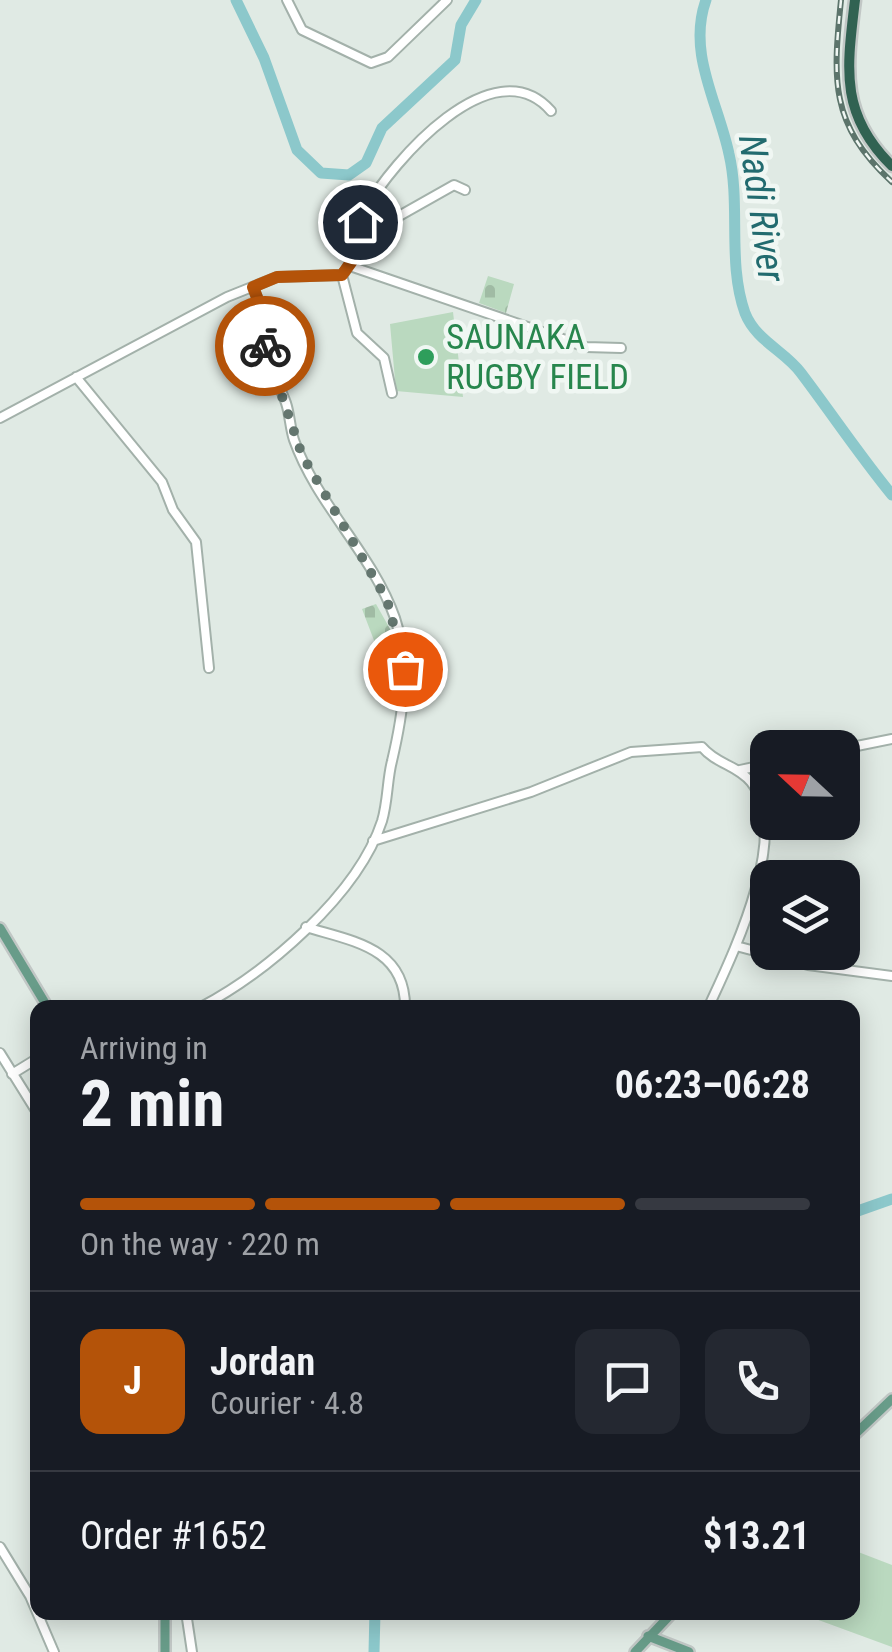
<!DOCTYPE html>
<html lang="en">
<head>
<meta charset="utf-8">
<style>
	:root { --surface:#171b24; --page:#242831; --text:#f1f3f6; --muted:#9ea1a6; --line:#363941; --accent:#b45309 }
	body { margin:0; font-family:"Roboto Condensed",sans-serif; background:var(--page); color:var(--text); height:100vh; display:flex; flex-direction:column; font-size:38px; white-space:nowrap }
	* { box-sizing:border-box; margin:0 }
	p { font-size:32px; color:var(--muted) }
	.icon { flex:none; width:55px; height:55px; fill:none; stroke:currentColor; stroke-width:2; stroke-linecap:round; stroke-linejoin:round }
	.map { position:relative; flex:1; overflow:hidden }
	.side { position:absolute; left:30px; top:1000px; width:830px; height:620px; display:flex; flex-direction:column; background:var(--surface); border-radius:20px; box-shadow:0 5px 25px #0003 }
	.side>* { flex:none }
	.needle { width:65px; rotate:292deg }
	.tools { position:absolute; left:750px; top:730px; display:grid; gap:20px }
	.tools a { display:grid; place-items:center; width:110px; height:110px; border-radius:20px; background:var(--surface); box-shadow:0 5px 25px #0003; font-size:50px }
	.pin { position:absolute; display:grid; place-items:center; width:85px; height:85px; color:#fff; margin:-42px; border:5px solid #fff; border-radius:50%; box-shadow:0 2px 10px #0007 }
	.courier { position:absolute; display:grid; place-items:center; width:100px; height:100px; margin:-50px; border:8px solid #b45309; border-radius:50%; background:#fff; color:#222; box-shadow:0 2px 12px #0007 }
	.headline em { font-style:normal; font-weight:700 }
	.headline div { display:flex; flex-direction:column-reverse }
	.headline { display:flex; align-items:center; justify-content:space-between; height:170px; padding:0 50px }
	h1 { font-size:65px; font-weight:700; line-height:75px }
	.bar { display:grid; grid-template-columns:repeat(4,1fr); gap:15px 10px; align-content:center; height:120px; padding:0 50px }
	.bar i { height:12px; border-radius:8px; background:var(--line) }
	.bar .selected { background:var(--accent) }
	.bar p { grid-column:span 4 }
	.line { display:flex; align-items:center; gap:25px; padding:0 50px; border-top:2px solid var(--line) }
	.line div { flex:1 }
	.round { display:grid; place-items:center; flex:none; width:105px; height:105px; border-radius:20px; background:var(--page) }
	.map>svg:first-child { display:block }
	.cemetery { fill:url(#cemetery-stones) }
	.pitch { fill:#bad9bf }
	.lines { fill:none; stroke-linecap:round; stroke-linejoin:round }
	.river { stroke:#8cc8cb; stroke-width:11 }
	.minor-casing { stroke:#a3b1aa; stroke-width:12 }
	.major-casing { stroke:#c1c7c5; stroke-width:14 }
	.highway-casing { stroke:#c1c7c5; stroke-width:15 }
	.minor { stroke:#fff; stroke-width:8 }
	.major { stroke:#689c89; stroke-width:9 }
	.highway { stroke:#316252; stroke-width:10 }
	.rail-casing { stroke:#5c746b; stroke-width:6 }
	.rail { stroke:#f0f7f3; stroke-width:2.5; stroke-dasharray:8; stroke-linecap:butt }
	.done { stroke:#64766f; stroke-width:10; stroke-dasharray:0 18 }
	.route { stroke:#b45309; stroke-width:12 }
	.leisure-dot { fill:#2e9e5b; stroke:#f0f7f3; stroke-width:4 }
	.labels { text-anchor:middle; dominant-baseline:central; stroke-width:9; stroke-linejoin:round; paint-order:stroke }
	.leisure-label { font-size:35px; fill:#27864d; stroke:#f0f7f3; text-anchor:start }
	.water-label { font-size:38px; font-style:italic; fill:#226b6f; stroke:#f0f7f3 }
</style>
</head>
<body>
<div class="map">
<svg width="892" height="1652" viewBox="0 0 892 1652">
	<defs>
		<pattern id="cemetery-stones" width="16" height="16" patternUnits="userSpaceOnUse" patternTransform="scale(2.5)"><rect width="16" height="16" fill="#bad9bf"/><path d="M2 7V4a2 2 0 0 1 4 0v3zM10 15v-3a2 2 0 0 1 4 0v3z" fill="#a0bba4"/></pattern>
	</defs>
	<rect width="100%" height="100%" fill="#e0eae4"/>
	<path class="cemetery" d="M 488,276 L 514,284 L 506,313 L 479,303 Z
		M 376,604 L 394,636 L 375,643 L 362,609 Z"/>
	<path class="pitch" d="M 453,312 L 463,397 L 396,391 L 390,324 Z
		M 853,1550 L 892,1565 L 892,1647 L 813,1618 L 815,1613 L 852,1612 Z"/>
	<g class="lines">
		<path class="river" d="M 236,0 L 264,58 L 297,150 L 321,173 L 349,175 L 366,163 L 382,128 L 455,60 L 461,25 L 476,0
			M 706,0 C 687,53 718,102 729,154 C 741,205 727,263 745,313 C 756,341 785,351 801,373 C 832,414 860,456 892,495
			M 852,1213 L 892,1199
			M 374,1652 L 375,1612"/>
		<g class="minor-casing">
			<path id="minor" d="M 287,0 L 302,30 L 371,63 L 388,57 L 447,0
				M 360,222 L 392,220 L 454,185 L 465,190
				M 350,266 L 586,347 L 621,348
				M 342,275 L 357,333 L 384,358 L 392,393
				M 76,377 L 162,482 L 173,510 L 196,542 L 209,668
				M 0,418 L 227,297 L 277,277 L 342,275 C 359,256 353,231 365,210 C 392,162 493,45 551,111
				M 842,749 L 892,739
				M 740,770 L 768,764
				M 373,841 L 531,792 L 631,752 L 702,747 C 716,764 737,765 751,782 C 792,834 732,956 708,1008
				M 306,927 C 351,941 406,947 405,1008
				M 736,946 L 808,965 L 892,976
				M 199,1008 C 266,973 358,895 382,821 C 388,801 387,780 392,761 C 403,714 411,665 395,618 C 372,553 317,505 294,440 C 290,428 290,415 286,403 C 280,385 269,372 266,353 C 261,330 263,309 253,287
				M 0,1053 L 38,1114
				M 12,1074 L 38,1058
				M 0,1547 L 30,1596 L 54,1652
				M 186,1612 L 192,1652"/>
		</g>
		<g class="major-casing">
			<path id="major" d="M 0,928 L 48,1008
				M 852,1437 L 892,1399
				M 165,1612 L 165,1652
				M 648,1636 L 689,1652
				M 635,1652 L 673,1612"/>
		</g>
		<g class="highway-casing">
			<path id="highway" d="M 855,0 C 847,68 839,114 892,166"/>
		</g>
		<use href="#minor" class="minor"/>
		<use href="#major" class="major"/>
		<use href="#highway" class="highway"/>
		<g class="rail-casing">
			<path id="rail" d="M 841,0 C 833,79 829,124 892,182"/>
		</g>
		<use href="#rail" class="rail"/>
	</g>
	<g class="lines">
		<path class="done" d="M 265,346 L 302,455 L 387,600 L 405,669"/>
		<path class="route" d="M 265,346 L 263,313 L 253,287 L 277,277 L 342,275 L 352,261 L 360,222"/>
	</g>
	<circle class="leisure-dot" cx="426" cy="357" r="10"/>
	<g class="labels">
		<g class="leisure-label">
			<text x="446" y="337">SAUNAKA<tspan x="446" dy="40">RUGBY FIELD</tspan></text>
		</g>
		<g class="water-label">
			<text transform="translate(762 208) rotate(82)">Nadi River</text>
		</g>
	</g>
</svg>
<div class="tools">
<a><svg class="needle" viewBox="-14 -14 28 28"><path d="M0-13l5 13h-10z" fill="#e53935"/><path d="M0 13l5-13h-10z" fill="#9ea1a6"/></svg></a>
<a><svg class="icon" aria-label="layers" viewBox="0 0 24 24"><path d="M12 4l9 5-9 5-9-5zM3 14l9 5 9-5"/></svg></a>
</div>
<div class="pin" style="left:405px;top:669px;background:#ea580c"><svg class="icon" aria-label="bag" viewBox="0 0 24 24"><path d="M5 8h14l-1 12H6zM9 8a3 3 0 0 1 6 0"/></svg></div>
<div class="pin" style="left:360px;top:222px;background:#1f2937"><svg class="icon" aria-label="home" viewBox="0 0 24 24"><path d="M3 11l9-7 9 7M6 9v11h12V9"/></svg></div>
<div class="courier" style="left:265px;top:346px"><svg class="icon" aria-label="bike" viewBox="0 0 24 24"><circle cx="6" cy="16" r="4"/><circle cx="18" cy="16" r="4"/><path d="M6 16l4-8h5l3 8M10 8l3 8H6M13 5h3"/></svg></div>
<section class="side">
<div class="headline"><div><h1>2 min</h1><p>Arriving in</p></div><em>06:23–06:28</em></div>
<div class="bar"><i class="selected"></i><i class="selected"></i><i class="selected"></i><i></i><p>On the way · 220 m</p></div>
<div class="line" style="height:180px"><b class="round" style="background:var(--accent);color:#fff">J</b><div><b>Jordan</b><p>Courier · 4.8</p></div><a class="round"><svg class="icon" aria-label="chat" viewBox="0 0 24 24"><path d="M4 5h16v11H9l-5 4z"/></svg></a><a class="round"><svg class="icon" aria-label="phone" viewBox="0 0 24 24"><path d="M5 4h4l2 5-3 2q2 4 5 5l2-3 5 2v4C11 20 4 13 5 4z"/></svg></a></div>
<div class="line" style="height:130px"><div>Order #1652</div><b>$13.21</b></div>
</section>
</div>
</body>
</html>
